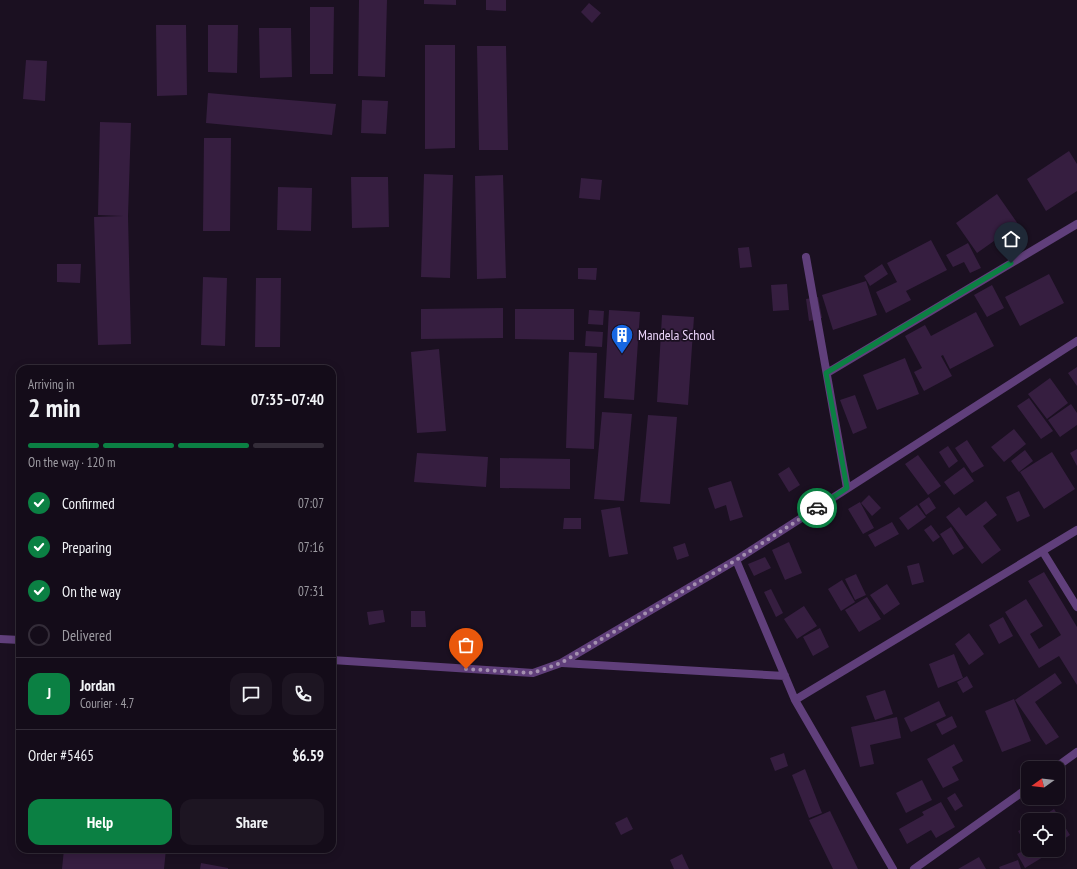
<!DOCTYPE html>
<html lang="en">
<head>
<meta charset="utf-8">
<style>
	:root { --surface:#140c19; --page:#1d1522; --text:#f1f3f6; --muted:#9d9ba2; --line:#332c38; --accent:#0b8043 }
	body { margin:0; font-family:"PT Sans Narrow",sans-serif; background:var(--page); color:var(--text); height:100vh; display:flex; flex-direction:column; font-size:15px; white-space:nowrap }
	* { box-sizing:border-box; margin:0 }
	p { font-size:13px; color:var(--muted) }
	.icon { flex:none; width:22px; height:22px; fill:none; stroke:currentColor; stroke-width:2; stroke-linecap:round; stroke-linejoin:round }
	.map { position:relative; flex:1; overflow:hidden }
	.side { position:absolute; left:16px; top:365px; width:320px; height:488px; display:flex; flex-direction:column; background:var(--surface); border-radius:12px; box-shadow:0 2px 10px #0003,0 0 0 1px var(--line) }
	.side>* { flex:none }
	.needle { width:26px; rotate:255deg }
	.fabs { position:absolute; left:1021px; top:761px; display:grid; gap:8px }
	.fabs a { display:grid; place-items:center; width:44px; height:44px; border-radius:8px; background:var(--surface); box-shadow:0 2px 10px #0003,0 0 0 1px var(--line); font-size:20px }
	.pin { position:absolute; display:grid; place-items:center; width:34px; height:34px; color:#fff; margin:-41px -17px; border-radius:50% 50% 50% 0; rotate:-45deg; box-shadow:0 0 4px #0007 }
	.pin .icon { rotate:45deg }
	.courier { position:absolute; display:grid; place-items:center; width:40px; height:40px; margin:-20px; border:3px solid #0b8043; border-radius:50%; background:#fff; color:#222; box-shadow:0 1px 5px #0007 }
	.overview em { font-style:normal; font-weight:600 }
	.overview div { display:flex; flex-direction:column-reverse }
	.overview { display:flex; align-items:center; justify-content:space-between; height:68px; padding:0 12px }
	h1 { font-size:26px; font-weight:600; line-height:30px }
	.bar { display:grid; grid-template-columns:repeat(4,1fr); gap:6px 4px; align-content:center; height:48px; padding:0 12px }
	.bar i { height:5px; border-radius:3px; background:var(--line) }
	.bar .on { background:var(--accent) }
	.bar p { grid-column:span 4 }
	.line { display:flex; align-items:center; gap:10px; padding:0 12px; border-top:1px solid var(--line) }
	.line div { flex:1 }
	.round { display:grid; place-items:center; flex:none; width:42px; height:42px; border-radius:12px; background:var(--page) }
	ol { padding:0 12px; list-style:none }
	li { display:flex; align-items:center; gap:12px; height:44px }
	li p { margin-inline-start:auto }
	li .icon { padding:4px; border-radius:50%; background:var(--accent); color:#fff; stroke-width:4 }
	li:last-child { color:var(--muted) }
	li i { width:22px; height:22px; border:2px solid var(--line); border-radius:50% }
	.cta { display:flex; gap:8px; margin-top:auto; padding:8px 12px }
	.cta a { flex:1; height:46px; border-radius:12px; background:var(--accent); color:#fff; font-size:16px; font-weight:600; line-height:46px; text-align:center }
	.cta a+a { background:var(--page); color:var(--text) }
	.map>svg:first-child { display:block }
	.building { fill:#361e40 }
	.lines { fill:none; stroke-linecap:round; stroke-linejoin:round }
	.street { stroke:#603f7b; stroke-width:8 }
	.done { stroke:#a38faf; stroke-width:4; stroke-dasharray:0 7.2 }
	.route { stroke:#0b8043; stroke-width:5 }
	.labels { text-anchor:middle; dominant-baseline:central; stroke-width:3.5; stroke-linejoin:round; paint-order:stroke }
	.poi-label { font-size:14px; fill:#ecd4fb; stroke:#1b1021; text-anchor:start }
</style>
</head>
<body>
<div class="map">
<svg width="1077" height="869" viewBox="0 0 1077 869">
	<rect width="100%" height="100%" fill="#1b1021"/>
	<path class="building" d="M 359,0 L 387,0 L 385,77 L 358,76 Z
		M 424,0 L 456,0 L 456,5 L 424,4 Z
		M 486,0 L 506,0 L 506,11 L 486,10 Z
		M 589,3 L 601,13 L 592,23 L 581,12 Z
		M 310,7 L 334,7 L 333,74 L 310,74 Z
		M 156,25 L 186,25 L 187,95 L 157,96 Z
		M 208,25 L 238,25 L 237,73 L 208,72 Z
		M 259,28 L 291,28 L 292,77 L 260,78 Z
		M 425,45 L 455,45 L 455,148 L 425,149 Z
		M 477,46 L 506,46 L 508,150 L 479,150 Z
		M 26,60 L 47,61 L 45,101 L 23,99 Z
		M 208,93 L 336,104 L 332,135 L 206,123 Z
		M 362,100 L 388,101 L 386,134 L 361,133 Z
		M 100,122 L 131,123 L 128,216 L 131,344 L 98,345 L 94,217 L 123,216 L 98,215 Z
		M 204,138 L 231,138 L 230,231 L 203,231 Z
		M 1069,151 L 1077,164 L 1077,191 L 1046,211 L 1027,179 Z
		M 424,174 L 453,175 L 450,278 L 421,277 Z
		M 503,175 L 506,278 L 477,279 L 475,176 Z
		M 351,177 L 388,177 L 389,227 L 352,228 Z
		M 581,178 L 602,180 L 600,200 L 579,198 Z
		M 278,187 L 312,188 L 311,231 L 277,230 Z
		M 997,194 L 1018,224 L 977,253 L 956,223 Z
		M 931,240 L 947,270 L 906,291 L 911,300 L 886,313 L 876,292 L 897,282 L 887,263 Z
		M 968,243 L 981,268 L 970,273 L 964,262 L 953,267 L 946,255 Z
		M 749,247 L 752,267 L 740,268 L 738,248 Z
		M 57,264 L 81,264 L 80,283 L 57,282 Z
		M 882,264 L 888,274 L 870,286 L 864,276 Z
		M 578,268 L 597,268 L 596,280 L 578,279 Z
		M 1049,274 L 1064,303 L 1020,326 L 1005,297 Z
		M 203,277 L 227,278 L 225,346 L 201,345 Z
		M 256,278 L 281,278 L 280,347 L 255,347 Z
		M 866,281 L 877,315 L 833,330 L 822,295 Z
		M 787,284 L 789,310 L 773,311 L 771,285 Z
		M 992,285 L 1004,308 L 987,317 L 974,295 Z
		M 818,297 L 822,318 L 809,321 L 806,299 Z
		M 503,308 L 503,338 L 421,339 L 421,309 Z
		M 515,309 L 574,309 L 574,340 L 515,339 Z
		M 589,310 L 604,311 L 603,325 L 588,324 Z
		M 609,310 L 640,312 L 634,400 L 604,398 Z
		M 976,312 L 994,346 L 950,369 L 943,355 L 941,356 L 952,376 L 924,391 L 914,372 L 922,368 L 905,336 L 925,325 L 931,336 Z
		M 662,315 L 694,317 L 688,405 L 657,402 Z
		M 586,331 L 603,332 L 602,347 L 585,346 Z
		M 439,349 L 446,431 L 417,433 L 411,352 Z
		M 569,352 L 597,353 L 594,449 L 566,448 Z
		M 905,358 L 919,394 L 877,410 L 863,375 Z
		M 1077,367 L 1077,386 L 1068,373 Z
		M 1050,378 L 1068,403 L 1047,419 L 1028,394 Z
		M 855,395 L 867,428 L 853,434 L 840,400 Z
		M 1029,398 L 1053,431 L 1041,439 L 1017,406 Z
		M 1071,404 L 1077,413 L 1077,425 L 1060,437 L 1048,420 Z
		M 602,412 L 632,414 L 624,501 L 594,499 Z
		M 648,415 L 677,417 L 670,504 L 640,502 Z
		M 1014,429 L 1026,444 L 1004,462 L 991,447 Z
		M 967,440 L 984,466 L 972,473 L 955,448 Z
		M 948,446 L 958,461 L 949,468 L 939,452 Z
		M 1077,449 L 1077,466 L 1070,453 Z
		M 1025,450 L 1033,461 L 1019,472 L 1011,461 Z
		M 1052,452 L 1075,489 L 1044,509 L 1020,472 Z
		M 417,453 L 488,457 L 486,487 L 414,482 Z
		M 918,455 L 941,486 L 928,495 L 905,464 Z
		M 500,458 L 570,459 L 570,489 L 500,488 Z
		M 789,467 L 800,485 L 789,492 L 778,474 Z
		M 964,467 L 974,481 L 954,495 L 944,482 Z
		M 731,481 L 743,517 L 730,521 L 726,505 L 715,509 L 708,488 Z
		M 1019,491 L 1030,516 L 1017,522 L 1006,497 Z
		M 869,495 L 881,508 L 872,516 L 861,503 Z
		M 929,497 L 936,508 L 926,515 L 919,504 Z
		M 986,501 L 997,515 L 983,526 L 1001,550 L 982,564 L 946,517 L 959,507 L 966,516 Z
		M 860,502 L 874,528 L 863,534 L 848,509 Z
		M 917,505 L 926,517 L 908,530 L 899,518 Z
		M 620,507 L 628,554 L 609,557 L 601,510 Z
		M 564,518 L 581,518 L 581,529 L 563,529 Z
		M 892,522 L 899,534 L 875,547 L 868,535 Z
		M 931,525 L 940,537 L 933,542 L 924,530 Z
		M 951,527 L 964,548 L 953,555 L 940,534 Z
		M 789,542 L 802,573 L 785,580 L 772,550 Z
		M 685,543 L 689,556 L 677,560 L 673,547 Z
		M 765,557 L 771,568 L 754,576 L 748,564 Z
		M 919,563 L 924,582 L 912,585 L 907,566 Z
		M 1044,572 L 1077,627 L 1077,685 L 1059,656 L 1039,668 L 1005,612 L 1026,599 L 1043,626 L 1030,634 L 1039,649 L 1061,635 L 1028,581 Z
		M 856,574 L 866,595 L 855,600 L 845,579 Z
		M 842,580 L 855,602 L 841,611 L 828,589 Z
		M 887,584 L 900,604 L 884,615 L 870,595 Z
		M 771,589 L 783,613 L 776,617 L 764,592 Z
		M 867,597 L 881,619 L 859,632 L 845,610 Z
		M 804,606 L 817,626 L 797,639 L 784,619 Z
		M 383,610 L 385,622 L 369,625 L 367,612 Z
		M 411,611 L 425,611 L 426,627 L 411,627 Z
		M 1003,617 L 1013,636 L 999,644 L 989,625 Z
		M 820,628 L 829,647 L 813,656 L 803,637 Z
		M 969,633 L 984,654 L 969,665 L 955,644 Z
		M 954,654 L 963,678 L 938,688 L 929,664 Z
		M 1055,673 L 1062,683 L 1035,702 L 1059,737 L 1046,745 L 1015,700 Z
		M 967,676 L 973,687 L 963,693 L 957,682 Z
		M 885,690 L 893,714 L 875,720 L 866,696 Z
		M 1014,699 L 1031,741 L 1002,752 L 985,711 Z
		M 939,701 L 946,716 L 911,732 L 904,718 Z
		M 952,716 L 957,727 L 942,735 L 936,724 Z
		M 897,717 L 901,738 L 870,745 L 874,764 L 860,767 L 851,727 Z
		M 954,744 L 963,761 L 952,767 L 959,780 L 943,788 L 927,759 Z
		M 784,753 L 788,766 L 775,771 L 770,758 Z
		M 805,769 L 822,813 L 809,818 L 792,775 Z
		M 922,780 L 932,800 L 906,813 L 896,793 Z
		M 955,793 L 963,806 L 955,811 L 947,798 Z
		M 941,802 L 955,827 L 936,838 L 931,830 L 907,844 L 899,829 L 924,815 L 922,812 Z
		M 1054,809 L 1070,835 L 1058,843 L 1058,820 L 1037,820 Z
		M 830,811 L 858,869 L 833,869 L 809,820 Z
		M 627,817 L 633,829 L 621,835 L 615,823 Z
		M 1028,826 L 1028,848 L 1018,831 Z
		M 1028,848 L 1028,850 L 1046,850 L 1048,854 L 1025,868 L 1017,854 Z
		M 64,849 L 166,849 L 164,869 L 62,869 Z
		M 682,854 L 689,869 L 674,869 L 670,860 Z
		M 979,857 L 986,869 L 958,869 Z
		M 1018,860 L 1021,869 L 1000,869 L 999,867 Z
		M 201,863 L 228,868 L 228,869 L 200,869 Z"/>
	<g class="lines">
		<path class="street" d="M 806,257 L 847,488
			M 827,373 L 1077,224
			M 1043,552 L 1077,607
			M 736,560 L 795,700 L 893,869
			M 0,639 L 20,640
			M 332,660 L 533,673 L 561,663 L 736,560 L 1077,341
			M 562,663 L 785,676
			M 795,700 L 1077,530
			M 1055,768 L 1077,752
			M 914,869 L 1028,788"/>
	</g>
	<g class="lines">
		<path class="done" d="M 466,669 L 533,673 L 561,663 L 736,560 L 817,508"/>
		<path class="route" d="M 817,508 L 847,488 L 826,373 L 1011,263"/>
	</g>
	<defs>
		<g id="building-pin" transform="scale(1.15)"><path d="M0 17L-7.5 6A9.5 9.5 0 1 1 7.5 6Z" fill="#1767e3" stroke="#1b1021"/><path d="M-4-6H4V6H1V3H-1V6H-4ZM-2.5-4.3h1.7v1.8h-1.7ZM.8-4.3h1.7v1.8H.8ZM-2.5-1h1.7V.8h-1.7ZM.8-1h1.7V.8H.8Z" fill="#fff"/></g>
	</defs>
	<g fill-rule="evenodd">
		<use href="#building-pin" x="622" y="335"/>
	</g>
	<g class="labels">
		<g class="poi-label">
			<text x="638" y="335">Mandela School</text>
		</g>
	</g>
</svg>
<div class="fabs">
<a><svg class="needle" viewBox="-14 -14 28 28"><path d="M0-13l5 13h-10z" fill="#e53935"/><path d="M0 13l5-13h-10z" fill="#9d9ba2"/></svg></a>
<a><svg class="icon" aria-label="locate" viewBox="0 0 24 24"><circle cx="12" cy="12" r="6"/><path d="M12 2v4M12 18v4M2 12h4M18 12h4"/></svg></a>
</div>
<div class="pin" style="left:466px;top:669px;background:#ea580c"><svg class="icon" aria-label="bag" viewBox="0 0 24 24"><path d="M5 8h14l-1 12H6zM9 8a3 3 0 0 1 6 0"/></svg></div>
<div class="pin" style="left:1011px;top:263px;background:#1f2937"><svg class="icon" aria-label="home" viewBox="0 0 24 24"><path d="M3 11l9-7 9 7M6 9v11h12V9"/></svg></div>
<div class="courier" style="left:817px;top:508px"><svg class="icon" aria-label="car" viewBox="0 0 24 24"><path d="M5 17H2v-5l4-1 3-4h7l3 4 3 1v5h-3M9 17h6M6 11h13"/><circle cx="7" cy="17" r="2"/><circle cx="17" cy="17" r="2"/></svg></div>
<section class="side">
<div class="overview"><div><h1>2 min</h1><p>Arriving in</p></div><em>07:35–07:40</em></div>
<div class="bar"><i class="on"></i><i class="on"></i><i class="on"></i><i></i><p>On the way · 120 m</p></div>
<ol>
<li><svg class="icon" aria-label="check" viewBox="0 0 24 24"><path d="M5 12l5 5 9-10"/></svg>Confirmed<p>07:07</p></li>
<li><svg class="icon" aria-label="check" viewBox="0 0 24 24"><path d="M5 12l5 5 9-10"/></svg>Preparing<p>07:16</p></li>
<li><svg class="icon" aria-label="check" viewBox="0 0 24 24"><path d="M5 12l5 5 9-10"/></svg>On the way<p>07:31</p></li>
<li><i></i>Delivered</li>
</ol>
<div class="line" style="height:72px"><b class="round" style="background:var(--accent);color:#fff">J</b><div><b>Jordan</b><p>Courier · 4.7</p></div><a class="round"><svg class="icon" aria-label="chat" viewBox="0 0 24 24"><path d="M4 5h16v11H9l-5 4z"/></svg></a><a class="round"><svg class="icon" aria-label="phone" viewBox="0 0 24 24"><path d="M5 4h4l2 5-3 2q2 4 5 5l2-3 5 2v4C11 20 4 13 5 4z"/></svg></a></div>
<div class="line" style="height:52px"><div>Order #5465</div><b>$6.59</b></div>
<div class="cta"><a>Help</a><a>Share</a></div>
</section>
</div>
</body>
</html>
